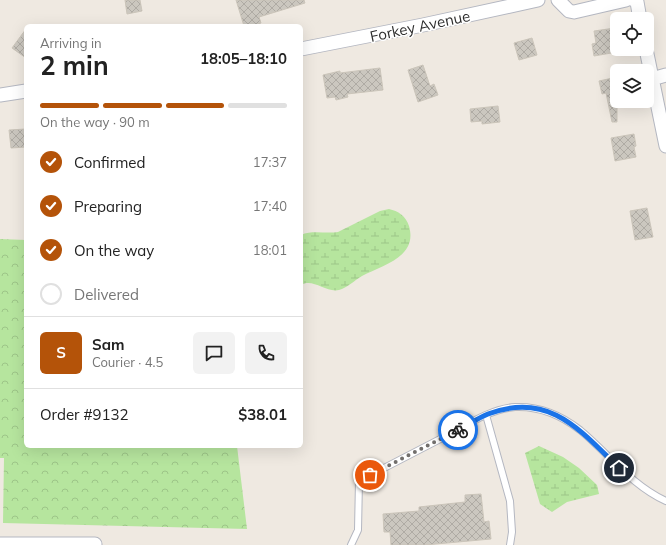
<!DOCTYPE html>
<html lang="en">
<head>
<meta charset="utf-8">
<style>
	:root { --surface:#fff; --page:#f2f2f2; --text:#222; --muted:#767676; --line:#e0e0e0; --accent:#b45309 }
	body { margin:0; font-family:Mulish,sans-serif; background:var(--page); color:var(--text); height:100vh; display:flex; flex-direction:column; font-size:15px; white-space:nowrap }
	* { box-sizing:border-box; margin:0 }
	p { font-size:13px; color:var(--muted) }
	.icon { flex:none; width:22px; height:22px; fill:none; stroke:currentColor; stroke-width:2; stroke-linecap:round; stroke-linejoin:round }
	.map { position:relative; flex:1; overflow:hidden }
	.drawer { position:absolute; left:24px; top:24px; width:279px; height:424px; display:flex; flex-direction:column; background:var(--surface); border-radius:6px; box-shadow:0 4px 16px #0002 }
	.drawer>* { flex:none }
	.buttons { position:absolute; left:610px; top:12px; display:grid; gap:8px }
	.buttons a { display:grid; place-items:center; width:44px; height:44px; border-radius:6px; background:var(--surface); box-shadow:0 4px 16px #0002; font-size:20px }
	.pin { position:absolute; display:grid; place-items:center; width:34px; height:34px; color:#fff; margin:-17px; border:2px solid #fff; border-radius:50%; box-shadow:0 1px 4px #0007 }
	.courier { position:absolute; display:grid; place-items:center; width:40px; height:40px; margin:-20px; border:3px solid #1a73e8; border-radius:50%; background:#fff; color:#222; box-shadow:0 1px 5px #0007 }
	.overview em { font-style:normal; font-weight:700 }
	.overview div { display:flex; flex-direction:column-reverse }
	.overview { display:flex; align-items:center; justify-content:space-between; height:68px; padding:0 16px }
	h1 { font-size:26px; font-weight:700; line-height:30px }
	.bar { display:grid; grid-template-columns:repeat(4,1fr); gap:6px 4px; align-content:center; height:48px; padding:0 16px }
	.bar i { height:5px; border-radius:3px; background:var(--line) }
	.bar .on { background:var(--accent) }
	.bar p { grid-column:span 4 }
	.line { display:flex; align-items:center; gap:10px; padding:0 16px; border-top:1px solid var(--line) }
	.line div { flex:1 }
	.round { display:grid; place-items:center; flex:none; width:42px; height:42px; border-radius:6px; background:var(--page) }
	ol { padding:0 16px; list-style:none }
	li { display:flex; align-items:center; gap:12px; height:44px }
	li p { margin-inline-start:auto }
	li .icon { padding:4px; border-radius:50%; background:var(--accent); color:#fff; stroke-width:4 }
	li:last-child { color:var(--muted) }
	li i { width:22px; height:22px; border:2px solid var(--line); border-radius:50% }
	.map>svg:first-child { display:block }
	.wetland { fill:url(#wetland-marsh) }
	.park { fill:url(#park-crowns) }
	.building { fill:url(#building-cross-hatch); stroke:#cbc5ba }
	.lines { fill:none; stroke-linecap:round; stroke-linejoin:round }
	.lane-casing { stroke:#b4b7c1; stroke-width:8 }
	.street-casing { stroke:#b4b7c1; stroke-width:15 }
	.lane { stroke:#fff; stroke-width:6 }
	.street { stroke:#fff; stroke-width:13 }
	.done { stroke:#726f6d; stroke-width:4; stroke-dasharray:0 7.2 }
	.route { stroke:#1a73e8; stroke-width:5 }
	.labels { text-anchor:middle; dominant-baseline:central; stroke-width:3; stroke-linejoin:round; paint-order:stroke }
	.street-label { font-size:15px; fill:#2e2e2e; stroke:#fff }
</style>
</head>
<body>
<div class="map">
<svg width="666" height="545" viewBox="0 0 666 545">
	<defs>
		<pattern id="wetland-marsh" width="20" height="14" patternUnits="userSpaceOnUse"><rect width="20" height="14" fill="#b6e59e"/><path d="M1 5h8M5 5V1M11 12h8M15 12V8" fill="none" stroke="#9dc588"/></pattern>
		<pattern id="park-crowns" width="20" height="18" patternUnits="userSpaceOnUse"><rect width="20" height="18" fill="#b6e59e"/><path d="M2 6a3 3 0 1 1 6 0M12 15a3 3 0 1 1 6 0" fill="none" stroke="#9dc588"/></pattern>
		<pattern id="building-cross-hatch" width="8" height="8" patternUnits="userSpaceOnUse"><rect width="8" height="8" fill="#cbc7bf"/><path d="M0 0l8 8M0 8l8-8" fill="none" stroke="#afaba4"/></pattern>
	</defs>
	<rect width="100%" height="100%" fill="#efe9e1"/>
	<path class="wetland" d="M 389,209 C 398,211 406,216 409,226 C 418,257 383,265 362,276 C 355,280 347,288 339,290 C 326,293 313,278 301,285 L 301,235 C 312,230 326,234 338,232 L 380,211 Z
		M 539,446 L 563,457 L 579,468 L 597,485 L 599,494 L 567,502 L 552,512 L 540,504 L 525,453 Z"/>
	<path class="park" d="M 0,239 L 26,240 L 26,446 L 237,446 L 247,529 L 3,523 L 4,458 L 0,458 Z"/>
	<path class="building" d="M 125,0 L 140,0 L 142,11 L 127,14 Z
		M 236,0 L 304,0 L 305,3 L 259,17 L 261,23 L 252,26 L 244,26 Z
		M 615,28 L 617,41 L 615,41 L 617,52 L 594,56 L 592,44 L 596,43 L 594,31 Z
		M 26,29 L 26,58 L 12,48 Z
		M 532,38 L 537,55 L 519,60 L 514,43 Z
		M 423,65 L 430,86 L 434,84 L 438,95 L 418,102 L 408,70 Z
		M 380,68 L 383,90 L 347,94 L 348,97 L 336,100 L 335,97 L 327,98 L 323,75 L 340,71 L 340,73 Z
		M 617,77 L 617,122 L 612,122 L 606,93 L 602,94 L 599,81 Z
		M 498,106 L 500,122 L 482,124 L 482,121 L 471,122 L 470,109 Z
		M 26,129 L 26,147 L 11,148 L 9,130 Z
		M 634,134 L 636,146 L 634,147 L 636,157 L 615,161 L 611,138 Z
		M 647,208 L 653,237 L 635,240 L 630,211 Z
		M 481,494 L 484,522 L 489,521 L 491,539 L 425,545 L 391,545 L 390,532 L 384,532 L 383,514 L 419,511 L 419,507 L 465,502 L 465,495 Z"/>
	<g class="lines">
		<g class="lane-casing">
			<path id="lane" d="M 486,415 L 510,501 L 512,532 L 510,545
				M 351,545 L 358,530 L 359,481 C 388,466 417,451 446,436 C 467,425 490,409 515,407 C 539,406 561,415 580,430 C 609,454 631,485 666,501"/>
		</g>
		<g class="street-casing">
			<path id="street" d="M 558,0 L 569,11 L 574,12 L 626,0
				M 634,0 L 637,2 L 640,19
				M 301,49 L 423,25 L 538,0
				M 646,49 L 666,146
				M 652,79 L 666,75
				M 0,95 L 26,91
				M 0,544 L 95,544"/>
		</g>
		<use href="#lane" class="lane"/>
		<use href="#street" class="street"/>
	</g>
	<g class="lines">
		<path class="done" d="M 370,475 L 458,430"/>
		<path class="route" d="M 458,430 C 468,425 478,418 488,414 C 549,391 580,430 619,468"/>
	</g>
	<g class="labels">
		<g class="street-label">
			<text transform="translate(420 26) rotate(-12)">Forkey Avenue</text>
		</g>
	</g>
</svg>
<div class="buttons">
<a><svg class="icon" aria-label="locate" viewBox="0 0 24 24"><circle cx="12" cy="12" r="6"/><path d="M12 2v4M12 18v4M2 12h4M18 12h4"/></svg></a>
<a><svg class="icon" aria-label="layers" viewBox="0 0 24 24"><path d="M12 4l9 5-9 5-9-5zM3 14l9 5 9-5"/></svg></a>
</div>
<div class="pin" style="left:370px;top:475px;background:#ea580c"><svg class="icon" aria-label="bag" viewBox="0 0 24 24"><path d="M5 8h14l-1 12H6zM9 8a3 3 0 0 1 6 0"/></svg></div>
<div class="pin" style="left:619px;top:468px;background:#1f2937"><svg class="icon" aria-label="home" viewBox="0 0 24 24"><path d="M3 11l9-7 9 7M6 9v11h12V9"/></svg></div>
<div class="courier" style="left:458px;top:430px"><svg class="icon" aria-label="bike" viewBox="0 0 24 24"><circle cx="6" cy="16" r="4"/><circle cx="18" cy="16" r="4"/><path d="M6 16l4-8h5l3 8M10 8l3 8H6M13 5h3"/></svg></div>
<section class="drawer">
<div class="overview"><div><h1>2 min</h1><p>Arriving in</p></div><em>18:05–18:10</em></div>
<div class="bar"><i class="on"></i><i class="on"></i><i class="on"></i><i></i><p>On the way · 90 m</p></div>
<ol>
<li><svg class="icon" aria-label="check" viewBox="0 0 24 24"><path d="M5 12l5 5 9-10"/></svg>Confirmed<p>17:37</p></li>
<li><svg class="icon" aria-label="check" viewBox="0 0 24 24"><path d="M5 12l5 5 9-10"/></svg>Preparing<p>17:40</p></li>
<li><svg class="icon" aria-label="check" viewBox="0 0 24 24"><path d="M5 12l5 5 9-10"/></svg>On the way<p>18:01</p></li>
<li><i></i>Delivered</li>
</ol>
<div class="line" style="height:72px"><b class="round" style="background:var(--accent);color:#fff">S</b><div><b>Sam</b><p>Courier · 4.5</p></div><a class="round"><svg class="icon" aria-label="chat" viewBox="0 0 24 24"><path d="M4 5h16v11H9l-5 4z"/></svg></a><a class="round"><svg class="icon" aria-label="phone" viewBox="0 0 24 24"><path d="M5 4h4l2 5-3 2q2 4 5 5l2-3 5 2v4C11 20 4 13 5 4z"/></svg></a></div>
<div class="line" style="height:52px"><div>Order #9132</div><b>$38.01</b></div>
</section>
</div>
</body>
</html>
